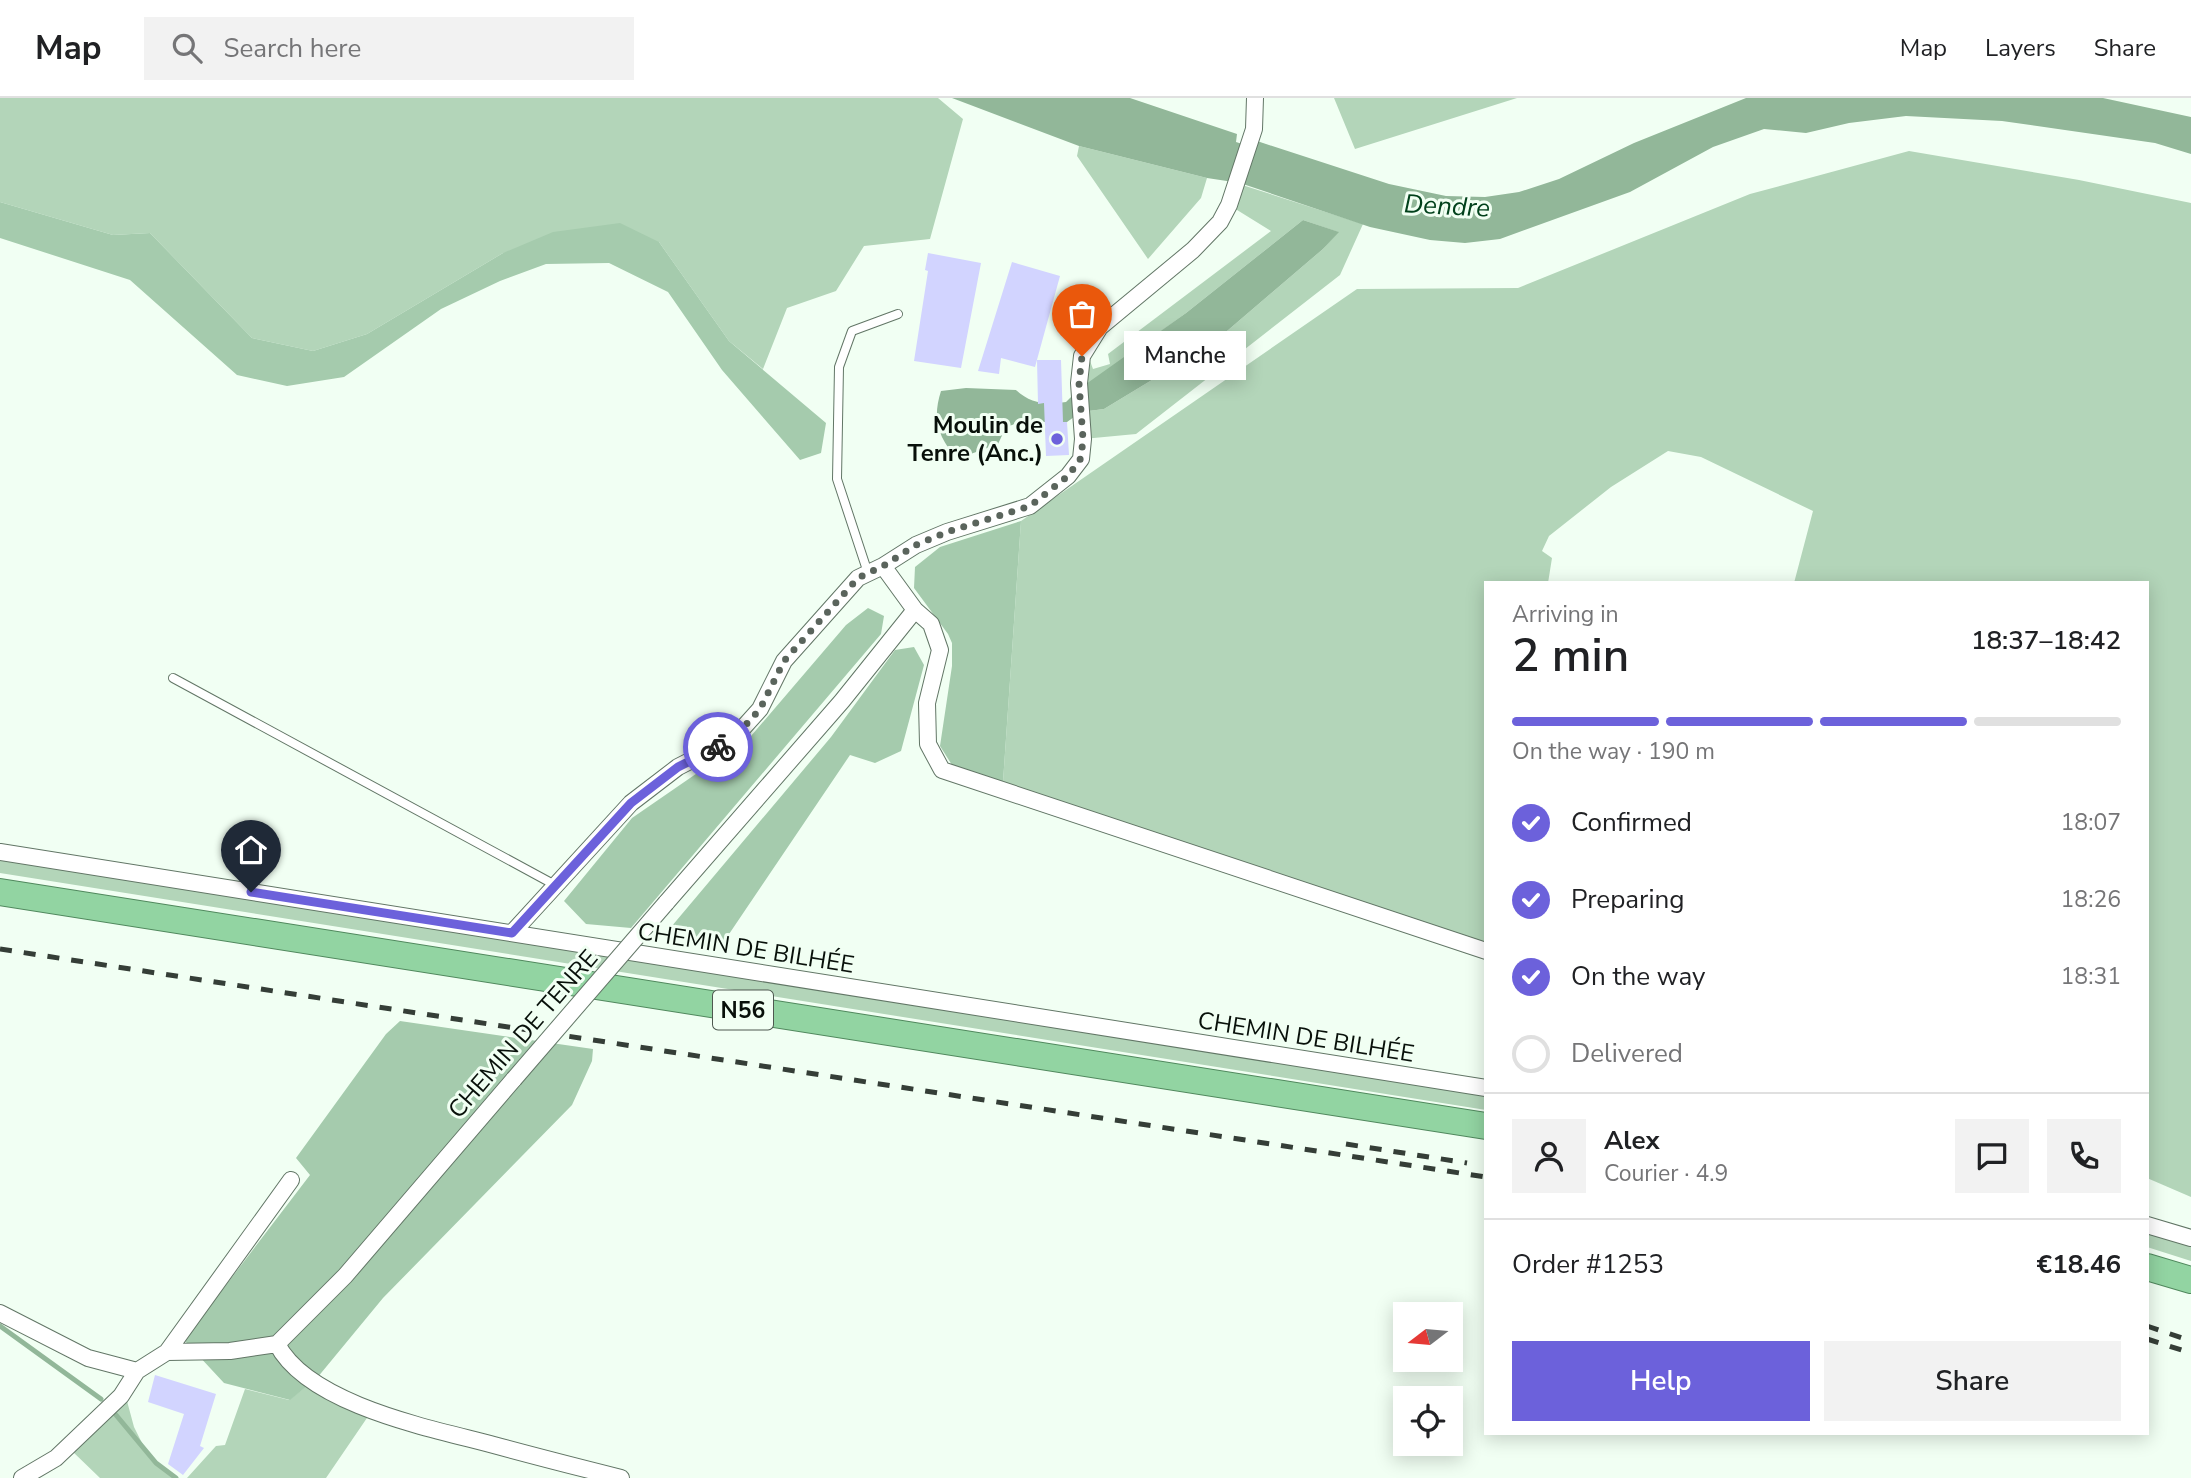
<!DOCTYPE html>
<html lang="en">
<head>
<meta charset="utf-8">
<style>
	:root { --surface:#fff; --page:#f2f2f2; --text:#202124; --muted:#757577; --line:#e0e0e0; --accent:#6c61db }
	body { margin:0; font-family:"Nunito Sans",sans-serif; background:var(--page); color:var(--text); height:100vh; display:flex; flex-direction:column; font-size:26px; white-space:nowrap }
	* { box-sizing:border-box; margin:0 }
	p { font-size:23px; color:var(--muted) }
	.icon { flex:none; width:38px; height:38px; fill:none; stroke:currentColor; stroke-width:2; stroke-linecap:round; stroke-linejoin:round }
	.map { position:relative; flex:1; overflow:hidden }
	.side { position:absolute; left:1484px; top:483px; width:665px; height:854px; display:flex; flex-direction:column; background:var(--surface); border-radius:0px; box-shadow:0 4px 18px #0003 }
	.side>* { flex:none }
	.needle { width:46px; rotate:254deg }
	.controls { position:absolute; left:1393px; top:1204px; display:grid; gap:14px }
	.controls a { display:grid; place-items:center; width:70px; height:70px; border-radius:0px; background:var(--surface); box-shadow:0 4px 18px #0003; font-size:35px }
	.pin { position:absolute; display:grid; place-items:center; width:60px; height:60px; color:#fff; margin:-72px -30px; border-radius:50% 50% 50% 0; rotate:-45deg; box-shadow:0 0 7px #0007 }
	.pin .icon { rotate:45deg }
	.courier { position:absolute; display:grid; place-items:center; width:70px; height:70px; margin:-35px; border:5px solid #6c61db; border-radius:50%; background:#fff; color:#222; box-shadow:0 2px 9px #0007 }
	.bubble { position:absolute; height:49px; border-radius:0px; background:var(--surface); box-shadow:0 4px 18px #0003; font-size:23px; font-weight:600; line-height:49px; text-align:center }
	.head em { font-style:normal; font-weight:600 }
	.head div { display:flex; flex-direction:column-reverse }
	.head { display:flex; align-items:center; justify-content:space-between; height:119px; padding:0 28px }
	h1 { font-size:46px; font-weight:600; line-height:52px }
	.bar { display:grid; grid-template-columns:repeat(4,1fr); gap:10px 7px; align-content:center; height:84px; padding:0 28px }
	.bar i { height:9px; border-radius:5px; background:var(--line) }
	.bar .on { background:var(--accent) }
	.bar p { grid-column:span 4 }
	.line { display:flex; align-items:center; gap:18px; padding:0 28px; border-top:2px solid var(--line) }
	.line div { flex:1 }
	.round { display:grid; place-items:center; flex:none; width:74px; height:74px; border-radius:0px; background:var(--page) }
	ol { padding:0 28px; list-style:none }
	li { display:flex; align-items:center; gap:21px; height:77px }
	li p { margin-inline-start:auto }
	li .icon { padding:7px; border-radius:50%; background:var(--accent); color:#fff; stroke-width:4 }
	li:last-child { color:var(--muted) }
	li i { width:38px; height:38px; border:4px solid var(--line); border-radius:50% }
	.button { display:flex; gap:14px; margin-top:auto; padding:14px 28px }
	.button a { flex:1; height:80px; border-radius:0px; background:var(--accent); color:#fff; font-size:28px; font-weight:600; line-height:80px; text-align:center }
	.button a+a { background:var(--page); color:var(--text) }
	header { display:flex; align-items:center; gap:42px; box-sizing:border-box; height:98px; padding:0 35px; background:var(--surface); border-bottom:2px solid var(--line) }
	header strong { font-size:33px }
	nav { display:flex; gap:38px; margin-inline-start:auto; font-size:24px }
	.search { width:490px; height:63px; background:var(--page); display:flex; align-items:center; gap:18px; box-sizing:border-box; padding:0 24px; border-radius:0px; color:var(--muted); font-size:26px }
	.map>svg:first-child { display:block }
	.green { fill:#b3d5b9 }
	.forest { fill:#a5cbad }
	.water { fill:#92b799 }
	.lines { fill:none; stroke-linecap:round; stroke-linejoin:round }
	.stream { stroke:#92b799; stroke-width:5 }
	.building { fill:#d2d4ff }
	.service-casing { stroke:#627666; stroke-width:10 }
	.minor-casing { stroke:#627666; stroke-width:18 }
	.trunk-casing { stroke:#50885d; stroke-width:28 }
	.service { stroke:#fff; stroke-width:8 }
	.minor { stroke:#fff; stroke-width:16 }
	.trunk { stroke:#92d4a2; stroke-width:26 }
	.rail { stroke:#353e37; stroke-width:5; stroke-dasharray:12 12; stroke-linecap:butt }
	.minor-bridge-casing { stroke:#627666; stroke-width:18; stroke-linecap:butt }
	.minor-bridge { stroke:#fff; stroke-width:16 }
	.done { stroke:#5a645c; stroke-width:7; stroke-dasharray:0 12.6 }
	.route { stroke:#6c61db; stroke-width:9 }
	.poi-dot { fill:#6c61db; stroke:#f1fff3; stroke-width:2.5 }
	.labels { text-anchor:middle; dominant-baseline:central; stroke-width:6; stroke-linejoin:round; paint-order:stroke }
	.shield { fill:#f1fff3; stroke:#4e5850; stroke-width:2 }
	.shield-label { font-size:23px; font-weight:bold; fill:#08100a }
	.poi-label { font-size:24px; font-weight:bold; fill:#08100a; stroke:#f1fff3; text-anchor:end }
	.street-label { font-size:24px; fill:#08100a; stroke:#f1fff3 }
	.water-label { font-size:26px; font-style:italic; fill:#01411b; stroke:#f1fff3 }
</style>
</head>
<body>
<header>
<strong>Map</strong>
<div class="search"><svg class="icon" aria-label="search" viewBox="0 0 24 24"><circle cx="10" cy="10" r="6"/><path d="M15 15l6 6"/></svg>Search here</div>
<nav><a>Map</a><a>Layers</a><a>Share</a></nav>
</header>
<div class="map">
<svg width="2191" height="1380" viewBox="0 0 2191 1380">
	<rect width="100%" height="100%" fill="#f1fff3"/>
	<path class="green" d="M 0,0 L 938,0 L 963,21 L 930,141 L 864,148 L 836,193 L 787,210 L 763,271 L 729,243 L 659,144 L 503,155 L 367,236 L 313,253 L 252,240 L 150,135 L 113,137 L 0,104 Z
		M 1334,0 L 1517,0 L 1355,51 Z
		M 1079,48 L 1207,80 L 1201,100 L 1148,161 L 1077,58 Z
		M 1909,53 L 2079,82 L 2191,105 L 2191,1099 L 2147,1080 L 2147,485 L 1794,485 L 1813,413 L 1701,359 L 1668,353 L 1611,389 L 1549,438 L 1542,453 L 1552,460 L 1548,485 L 1486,485 L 1485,845 L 1003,684 L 1021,423 L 1357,191 L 1518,190 L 1750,96 Z
		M 1236,85 L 1363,126 L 1340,177 L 1136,336 L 1083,341 L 1081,314 L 1104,311 L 1213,245 L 1323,151 L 1338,134 L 1303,122 L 1186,215 L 1083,290 L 1086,252 L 1093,271 L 1110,266 L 1108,256 L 1271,133 L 1229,107 Z
		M 0,761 L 1486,997 L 1486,1012 L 0,775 Z
		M 2147,1134 L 2191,1147 L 2191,1163 L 2147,1149 Z
		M 307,1288 L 369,1317 L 326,1380 L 187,1380 L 216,1348 L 225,1347 L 245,1291 L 289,1302 Z
		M 127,1303 L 134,1329 L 150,1361 L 178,1380 L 100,1380 L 72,1353 Z"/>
	<path class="forest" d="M 0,104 L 113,137 L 150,135 L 252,240 L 313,253 L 367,236 L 503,155 L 553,134 L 620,125 L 659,144 L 729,243 L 826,325 L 821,355 L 800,362 L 722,272 L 668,194 L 609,165 L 546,166 L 500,183 L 441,211 L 344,279 L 287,288 L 237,277 L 130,182 L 0,140 Z
		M 1021,423 L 1003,684 L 952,667 L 940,648 L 952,568 L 952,545 L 948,536 L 914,490 L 915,469 L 940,449 Z
		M 868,510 L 884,518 L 881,536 L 631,830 L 586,826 L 564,803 L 632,720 L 751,638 L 846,527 Z
		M 914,549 L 924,567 L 901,653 L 875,665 L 850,657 L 723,845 L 666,835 L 831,639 L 895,552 Z
		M 400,923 L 593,951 L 592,963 L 572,1007 L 383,1200 L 317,1280 L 290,1302 L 224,1285 L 184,1242 L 310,1077 L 296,1060 L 386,936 Z"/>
	<path class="water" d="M 952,0 L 1130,0 L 1237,36 L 1236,44 L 1255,50 L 1257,43 L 1389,86 L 1446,98 L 1485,99 L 1519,94 L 1559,81 L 1634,45 L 1746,0 L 2103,0 L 2191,19 L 2191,56 L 2155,45 L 2002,23 L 1906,18 L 1849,25 L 1806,35 L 1764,31 L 1713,49 L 1630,94 L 1500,141 L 1465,145 L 1430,142 L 1370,129 L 1240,85 L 1207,80 L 1079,48 Z
		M 1303,122 L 1339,134 L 1323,151 L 1213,245 L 1104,311 L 1081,314 L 1067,324 L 1021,324 L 1006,329 L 998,346 L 957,361 C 938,339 932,321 941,293 L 966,290 L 1016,292 C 1031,306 1047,307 1066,304 L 1079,291 L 1186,215 Z"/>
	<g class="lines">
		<path class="stream" d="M 0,1228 L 101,1301
			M 116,1317 L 156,1365 L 176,1380"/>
	</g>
	<path class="building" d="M 928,155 L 981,165 L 961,270 L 914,263 L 928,173 L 925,172 Z
		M 1012,164 L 1060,178 L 1035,269 L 1001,260 L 999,276 L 978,273 Z
		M 1037,262 L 1061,262 L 1063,324 L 1067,324 L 1069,357 L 1046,358 L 1044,305 L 1038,306 Z
		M 155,1277 L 216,1296 L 200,1348 L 204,1350 L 183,1377 L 168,1366 L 184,1316 L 148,1304 Z"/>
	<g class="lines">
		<g class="service-casing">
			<path id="service" d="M 868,475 L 837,381 L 839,269 L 852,233 L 898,216
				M 173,580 L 555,787"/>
		</g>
		<g class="minor-casing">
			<path id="minor" d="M 883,468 L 915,512 L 931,526 L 940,552 L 927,605 L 928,646 L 942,672 L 1486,853
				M 0,754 L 1486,990
				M 666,805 L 842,603 L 915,512
				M 512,835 L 631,705 L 678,669 L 733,641 L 760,611 L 784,563 L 858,480 L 883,468 L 916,447 L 947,434 L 1030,408 L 1068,378 L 1081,361 L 1083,341 L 1079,285 L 1082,258 L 1100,229 L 1193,152 L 1220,124 L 1229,107 L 1254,31 L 1255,0
				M 2147,1127 L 2191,1140
				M 0,1215 L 88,1260 L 137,1273
				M 277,1246 C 308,1306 429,1330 490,1346 C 534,1358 577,1369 621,1380
				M 167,1254 L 230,1253 L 277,1246 L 345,1178 L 514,981
				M 22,1380 L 56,1360 L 121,1298 L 137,1273 L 167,1254 L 291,1082"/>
		</g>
		<g class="trunk-casing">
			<path id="trunk" d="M 0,794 L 1486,1028
				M 2147,1169 L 2191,1182"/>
		</g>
		<use href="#service" class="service"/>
		<use href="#minor" class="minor"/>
		<use href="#trunk" class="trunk"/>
		<path class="rail" d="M 0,851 L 1486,1079
			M 1346,1046 L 1467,1065
			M 2147,1228 L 2191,1243
			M 2147,1241 L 2191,1255"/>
		<g class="minor-bridge-casing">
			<path id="minor-bridge" d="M 514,981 L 666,805"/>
		</g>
		<use href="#minor-bridge" class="minor-bridge"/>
	</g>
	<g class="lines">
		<path class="done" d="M 718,649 L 733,641 L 760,611 L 784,563 L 858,480 L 883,468 L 916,447 L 947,434 L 1030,408 L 1068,378 L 1081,360 L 1083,341 L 1079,285 L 1082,258"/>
		<path class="route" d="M 251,794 L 512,835 L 631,705 L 678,669 L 718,649"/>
	</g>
	<circle class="poi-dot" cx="1057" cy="341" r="7"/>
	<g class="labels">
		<rect class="shield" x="713" y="892.5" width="60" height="39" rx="5"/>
		<g class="shield-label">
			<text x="743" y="912">N56</text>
		</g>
		<g class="poi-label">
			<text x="1043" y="327">Moulin de<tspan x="1043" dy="28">Tenre (Anc.)</tspan></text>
		</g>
		<g class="street-label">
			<text transform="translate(746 850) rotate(9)">CHEMIN DE BILHÉE</text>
			<text transform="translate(523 936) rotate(-49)">CHEMIN DE TENRE</text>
			<text transform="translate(1306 939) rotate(9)">CHEMIN DE BILHÉE</text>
		</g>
		<g class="water-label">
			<text transform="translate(1447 108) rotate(3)">Dendre</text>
		</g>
	</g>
</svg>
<div class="controls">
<a><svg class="needle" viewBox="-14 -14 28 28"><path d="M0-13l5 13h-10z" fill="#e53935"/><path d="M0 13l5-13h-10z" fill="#757577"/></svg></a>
<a><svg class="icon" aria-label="locate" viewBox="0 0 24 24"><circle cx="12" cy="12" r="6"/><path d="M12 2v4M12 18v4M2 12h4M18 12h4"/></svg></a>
</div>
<div class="pin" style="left:1082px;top:258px;background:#ea580c"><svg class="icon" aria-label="bag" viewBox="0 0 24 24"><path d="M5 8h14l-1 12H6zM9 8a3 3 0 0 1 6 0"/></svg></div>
<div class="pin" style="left:251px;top:794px;background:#1f2937"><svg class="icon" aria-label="home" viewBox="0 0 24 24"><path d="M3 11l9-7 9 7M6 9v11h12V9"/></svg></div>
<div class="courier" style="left:718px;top:649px"><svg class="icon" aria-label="bike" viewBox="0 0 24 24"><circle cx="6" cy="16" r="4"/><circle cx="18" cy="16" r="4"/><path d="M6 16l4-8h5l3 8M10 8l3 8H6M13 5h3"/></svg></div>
<div class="bubble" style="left:1124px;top:233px;width:122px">Manche</div>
<section class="side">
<div class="head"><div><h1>2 min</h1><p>Arriving in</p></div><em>18:37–18:42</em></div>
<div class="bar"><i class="on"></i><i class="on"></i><i class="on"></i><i></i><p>On the way · 190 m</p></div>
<ol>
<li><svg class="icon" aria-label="check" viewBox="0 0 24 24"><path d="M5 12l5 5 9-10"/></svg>Confirmed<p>18:07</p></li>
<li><svg class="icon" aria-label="check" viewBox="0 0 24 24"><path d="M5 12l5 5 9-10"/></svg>Preparing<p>18:26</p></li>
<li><svg class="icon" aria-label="check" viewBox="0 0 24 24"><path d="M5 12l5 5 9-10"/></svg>On the way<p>18:31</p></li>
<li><i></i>Delivered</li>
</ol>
<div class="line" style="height:126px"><a class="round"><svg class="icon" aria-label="person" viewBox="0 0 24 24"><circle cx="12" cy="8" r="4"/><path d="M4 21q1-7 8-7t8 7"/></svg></a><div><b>Alex</b><p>Courier · 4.9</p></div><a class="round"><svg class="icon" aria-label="chat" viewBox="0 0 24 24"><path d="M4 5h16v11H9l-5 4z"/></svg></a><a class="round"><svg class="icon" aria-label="phone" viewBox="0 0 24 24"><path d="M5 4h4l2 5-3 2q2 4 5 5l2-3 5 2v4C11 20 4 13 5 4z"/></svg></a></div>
<div class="line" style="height:91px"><div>Order #1253</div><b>€18.46</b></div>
<div class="button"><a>Help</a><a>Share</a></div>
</section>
</div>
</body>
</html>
